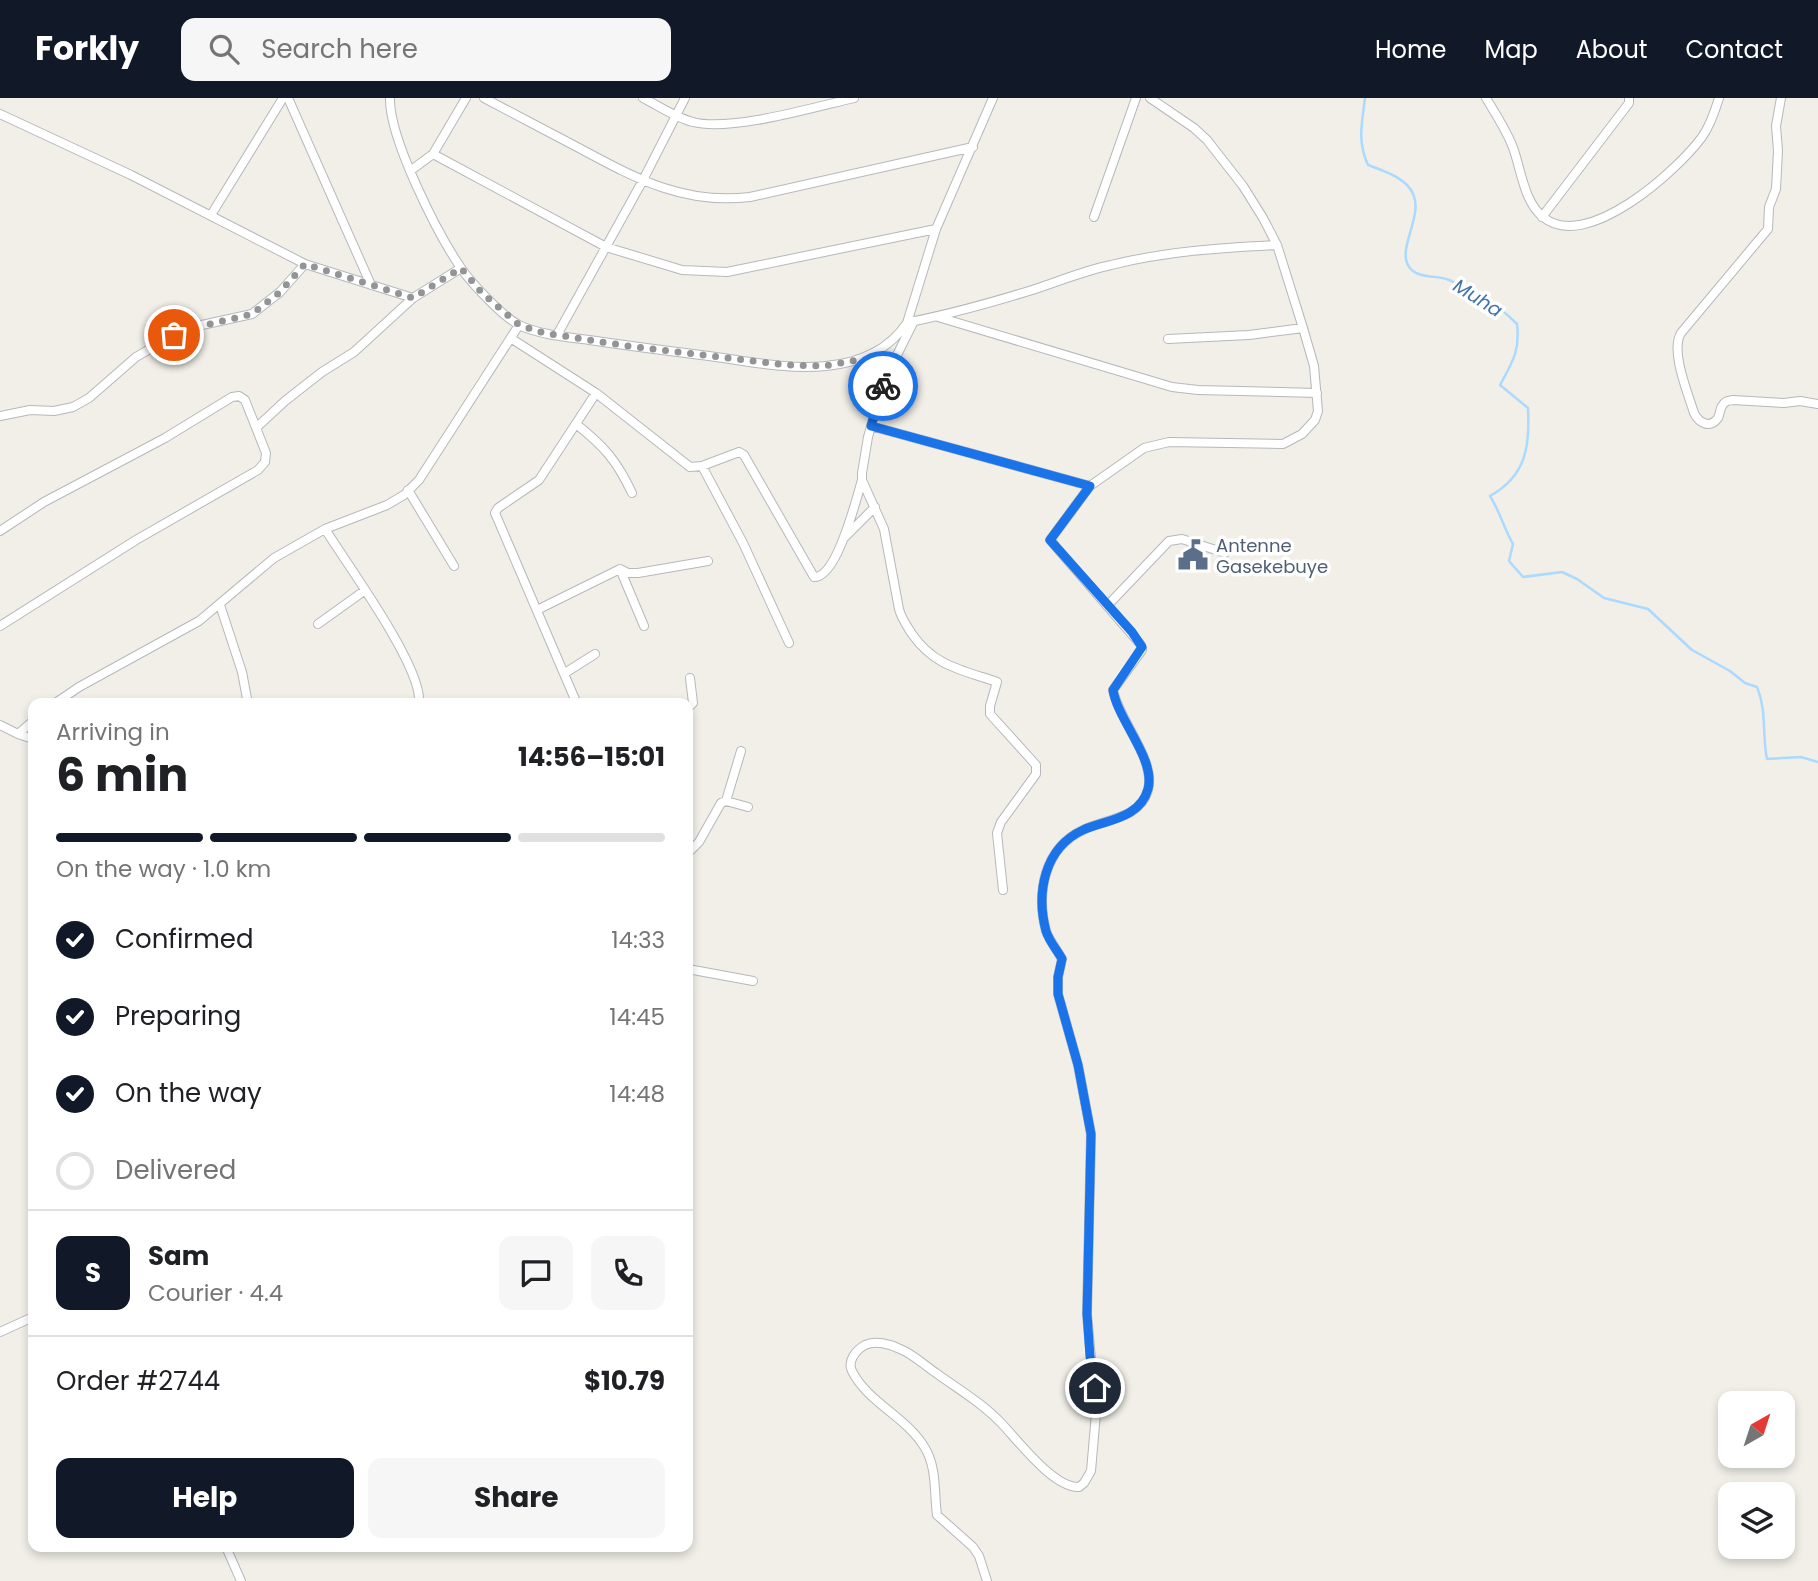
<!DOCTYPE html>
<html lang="en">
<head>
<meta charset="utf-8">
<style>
	:root { --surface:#fff; --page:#f6f6f6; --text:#202124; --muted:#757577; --line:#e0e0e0; --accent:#111827 }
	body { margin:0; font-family:Poppins,sans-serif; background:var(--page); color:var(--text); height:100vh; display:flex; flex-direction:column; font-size:26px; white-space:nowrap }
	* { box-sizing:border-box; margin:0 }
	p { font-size:23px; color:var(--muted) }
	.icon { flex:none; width:38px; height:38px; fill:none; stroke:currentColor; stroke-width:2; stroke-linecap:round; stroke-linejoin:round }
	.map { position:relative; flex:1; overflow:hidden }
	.side { position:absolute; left:28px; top:600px; width:665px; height:854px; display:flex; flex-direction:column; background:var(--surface); border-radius:14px; box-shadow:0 4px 10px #0003 }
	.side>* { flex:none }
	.needle { width:46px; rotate:39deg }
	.fabs { position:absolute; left:1718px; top:1293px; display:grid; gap:14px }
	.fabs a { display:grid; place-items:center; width:77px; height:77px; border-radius:14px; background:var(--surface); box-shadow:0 4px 10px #0003; font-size:35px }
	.pin { position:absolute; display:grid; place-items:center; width:60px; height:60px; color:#fff; margin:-30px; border:4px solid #fff; border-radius:50%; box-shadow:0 2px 7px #0007 }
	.courier { position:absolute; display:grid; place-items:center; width:70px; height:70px; margin:-35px; border:5px solid #1a73e8; border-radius:50%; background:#fff; color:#222; box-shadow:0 2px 9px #0007 }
	.head em { font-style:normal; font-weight:700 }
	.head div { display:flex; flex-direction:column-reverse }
	.head { display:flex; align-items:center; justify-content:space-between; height:119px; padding:0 28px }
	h1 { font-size:46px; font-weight:700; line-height:52px }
	.bar { display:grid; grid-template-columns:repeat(4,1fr); gap:10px 7px; align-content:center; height:84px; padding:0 28px }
	.bar i { height:9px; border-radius:5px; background:var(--line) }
	.bar .on { background:var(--accent) }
	.bar p { grid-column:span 4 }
	.line { display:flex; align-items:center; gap:18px; padding:0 28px; border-top:2px solid var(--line) }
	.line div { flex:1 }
	.round { display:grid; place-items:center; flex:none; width:74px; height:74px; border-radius:14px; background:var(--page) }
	ol { padding:0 28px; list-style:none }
	li { display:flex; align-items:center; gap:21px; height:77px }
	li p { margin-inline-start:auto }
	li .icon { padding:7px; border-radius:50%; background:var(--accent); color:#fff; stroke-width:4 }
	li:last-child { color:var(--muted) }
	li i { width:38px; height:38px; border:4px solid var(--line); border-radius:50% }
	.button { display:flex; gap:14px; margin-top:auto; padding:14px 28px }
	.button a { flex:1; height:80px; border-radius:14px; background:var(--accent); color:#fff; font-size:28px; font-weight:700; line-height:80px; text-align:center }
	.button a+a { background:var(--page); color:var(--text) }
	header { display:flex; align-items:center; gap:42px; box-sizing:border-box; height:98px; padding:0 35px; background:var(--accent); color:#fff }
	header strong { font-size:33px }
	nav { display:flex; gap:38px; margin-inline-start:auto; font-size:24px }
	.search { width:490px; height:63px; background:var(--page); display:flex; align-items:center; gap:18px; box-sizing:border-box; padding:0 24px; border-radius:14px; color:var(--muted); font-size:26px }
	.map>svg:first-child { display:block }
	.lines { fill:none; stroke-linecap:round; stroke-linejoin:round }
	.stream { stroke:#aadaff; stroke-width:2.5 }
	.street-casing { stroke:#b5b8bc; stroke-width:10 }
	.street { stroke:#fff; stroke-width:8 }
	.done { stroke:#929495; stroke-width:7; stroke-dasharray:0 12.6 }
	.route { stroke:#1a73e8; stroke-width:9 }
	.labels { text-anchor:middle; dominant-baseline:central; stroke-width:7; stroke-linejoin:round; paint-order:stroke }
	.service-label { font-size:18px; fill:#4e5e75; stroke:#fff; text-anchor:start }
	.water-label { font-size:19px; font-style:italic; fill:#4174aa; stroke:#fff }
</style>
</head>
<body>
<header>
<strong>Forkly</strong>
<div class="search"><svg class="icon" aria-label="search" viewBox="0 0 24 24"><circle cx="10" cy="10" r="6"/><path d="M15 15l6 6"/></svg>Search here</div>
<nav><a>Home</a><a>Map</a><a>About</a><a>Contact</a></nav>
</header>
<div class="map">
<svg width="1818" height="1483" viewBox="0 0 1818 1483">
	<rect width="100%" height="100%" fill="#f1efe8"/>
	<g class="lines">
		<path class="stream" d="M 1365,0 C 1362,25 1357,43 1368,67 C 1381,72 1397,77 1407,87 C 1433,113 1389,154 1413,173 C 1423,181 1438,177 1449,182 C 1454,183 1458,189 1462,191 C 1470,196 1480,198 1487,202 C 1498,208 1508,217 1517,226 C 1520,253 1513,263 1500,287 L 1528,310 C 1530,349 1526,378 1490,398 C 1500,414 1504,430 1513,446 L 1509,463 L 1523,479 L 1562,474 L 1577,481 L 1604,500 L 1648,511 L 1692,552 L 1730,573 L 1745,585 L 1757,589 C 1767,613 1762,637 1767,661 L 1801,659 L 1818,664"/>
		<g class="street-casing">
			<path id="street" d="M 288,0 L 371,187
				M 390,0 C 389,40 437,135 461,170 C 471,185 505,221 521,228 C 542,237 567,239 589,242 C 629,248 669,253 709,258 C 747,263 788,272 826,268 C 858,265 888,253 907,225 L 936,131 L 993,0
				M 484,0 C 516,17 547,33 579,50 C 635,80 683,107 750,99 L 973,49
				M 643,0 C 659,8 676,20 693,24 C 730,34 815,9 854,0
				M 1486,0 C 1495,15 1505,30 1512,47 C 1521,69 1523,103 1543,119 C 1586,155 1677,73 1702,39 C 1710,28 1715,13 1719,0
				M 1781,0 L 1776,28 L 1778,53 L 1776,91 L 1769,109 L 1768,131 L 1681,235 C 1670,253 1688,295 1694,315 C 1699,325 1710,331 1718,320 C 1720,316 1720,311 1722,308 C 1726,302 1728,303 1733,302 L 1784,305 L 1800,303 L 1818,306
				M 0,16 L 131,77 L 305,166 L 413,200 L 461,170
				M 433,56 L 606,149 L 682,172 L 727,174 L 936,131
				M 410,73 L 433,56 L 466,0
				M 211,117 L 283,0
				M 1094,119 L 1136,0
				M 1542,119 L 1629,5 L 1629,0
				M 938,219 L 1172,289 L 1198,292 L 1317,295
				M 914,223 L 884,283 L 868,339 L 862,375 L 862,382 L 884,431 L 899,511 C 901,520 907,528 912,536 C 934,568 962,572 997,584 L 990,608 L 990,616 L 1036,667 L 1036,676 L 1001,724 L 997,735 L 1003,792
				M 910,224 C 950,216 990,205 1029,193 C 1057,184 1083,173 1111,167 C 1168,153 1219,150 1277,147
				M 557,237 L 642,84 L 685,0
				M 512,241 L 596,295 L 690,369 L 702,368 L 739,354 L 744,357 L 814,479 C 837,480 856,402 862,382
				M 1168,241 L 1249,237 L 1303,230
				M 876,254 L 892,267
				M 863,261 L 886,278
				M 0,318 L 30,312 L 54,313 L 73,309 L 89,300 L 136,259 L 174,237 L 202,227 L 252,216 L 280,194 L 305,166
				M 576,326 C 604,348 617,363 632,395
				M 871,328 L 1090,388
				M 257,329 L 285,303 L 322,274 L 354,254 L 413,200
				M 702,368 L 743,445 L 789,545
				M 408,392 L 454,468
				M 325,431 C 347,466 420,566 419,602 L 414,606
				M 0,433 L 44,404 L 165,340 L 232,299 L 239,298 L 245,302 L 266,355 L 265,364 L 258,372 L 136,442 L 0,528
				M 845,439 L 875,409
				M 620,471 L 644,528
				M 220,507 L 242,574 L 248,606
				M 1108,507 L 1169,443 L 1182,441 L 1225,455
				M 537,512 L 620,471 L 628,475 L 638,475 L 708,463
				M 318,526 L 364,493
				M 565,575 L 595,556
				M 54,606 L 79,589 L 199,523 L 274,460 L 325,431 L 387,407 L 404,397 L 419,382 L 519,227
				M 577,606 L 495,415 L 498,410 L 539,382 L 596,295
				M 688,610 L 693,605 L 690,580
				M 0,627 L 18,636 L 33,623
				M 18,636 L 33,641
				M 726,703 L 748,709
				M 688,755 L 699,744 L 721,705 L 726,703 L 741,653
				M 688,844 L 688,857
				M 688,871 L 753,883
				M 688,967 L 688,975
				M 0,1234 L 33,1219
				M 226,1449 L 241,1483
				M 987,1483 L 979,1458 L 973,1449 L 937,1417 C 934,1395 937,1370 925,1350 C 907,1319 868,1305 852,1273 C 847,1263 856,1252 865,1247 C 875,1242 890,1246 900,1251 C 913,1256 924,1267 936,1275 C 958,1291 984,1306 1003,1327 C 1019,1344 1054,1390 1079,1389 L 1084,1385 L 1091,1373 L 1097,1304 L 1093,1283 L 1087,1216 L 1091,1036 L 1078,967 L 1058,896 L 1058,879 L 1062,861 C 1057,852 1049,842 1046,833 C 1036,795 1044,750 1083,732 C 1105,721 1140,721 1148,692 C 1156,661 1119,623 1113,592 L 1142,552 L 1141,547 L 1050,442 L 1090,388 L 1144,350 L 1169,344 L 1283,346 L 1302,336 L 1315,322 L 1318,313 L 1314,268 L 1303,230 L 1277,147 L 1263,120 L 1243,88 L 1207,42 L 1194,30 L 1150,0"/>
		</g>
		<use href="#street" class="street"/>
	</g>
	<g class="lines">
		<path class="done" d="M 174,237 L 202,228 L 252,216 L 280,194 L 305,166 L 413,200 L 461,170 L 482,195 L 519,227 L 544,235 L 628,248 L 786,267 L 824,268 L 863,261 L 886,278 L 883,288"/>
		<path class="route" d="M 883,288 L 871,328 L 1090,388 L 1050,442 L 1132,534 L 1142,549 L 1113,592 C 1118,623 1156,661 1148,691 C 1140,721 1105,722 1083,732 C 1044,750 1036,795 1046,833 C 1049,843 1057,852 1062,861 L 1058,879 L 1058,896 L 1078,967 L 1091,1036 L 1087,1216 L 1090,1258 L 1095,1290"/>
	</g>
	<defs>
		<g id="civic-bare" transform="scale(2.415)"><path d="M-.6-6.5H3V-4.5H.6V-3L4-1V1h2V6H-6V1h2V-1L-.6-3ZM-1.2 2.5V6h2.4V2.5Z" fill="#5c6f8a" stroke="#fff" stroke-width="2.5" paint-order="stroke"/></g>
	</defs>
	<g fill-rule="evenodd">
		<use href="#civic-bare" x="1193" y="457"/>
	</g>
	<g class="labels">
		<g class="service-label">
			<text x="1216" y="447">Antenne<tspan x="1216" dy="21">Gasekebuye</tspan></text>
		</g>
		<g class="water-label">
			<text transform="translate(1478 200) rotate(32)">Muha</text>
		</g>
	</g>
</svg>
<div class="fabs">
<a><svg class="needle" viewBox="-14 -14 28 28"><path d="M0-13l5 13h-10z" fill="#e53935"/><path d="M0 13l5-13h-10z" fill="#757577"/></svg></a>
<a><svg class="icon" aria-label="layers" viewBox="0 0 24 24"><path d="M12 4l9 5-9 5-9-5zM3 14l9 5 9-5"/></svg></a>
</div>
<div class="pin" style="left:174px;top:237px;background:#ea580c"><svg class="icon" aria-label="bag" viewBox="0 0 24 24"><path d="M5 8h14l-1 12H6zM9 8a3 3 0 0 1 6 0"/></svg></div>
<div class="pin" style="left:1095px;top:1290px;background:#1f2937"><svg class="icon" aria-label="home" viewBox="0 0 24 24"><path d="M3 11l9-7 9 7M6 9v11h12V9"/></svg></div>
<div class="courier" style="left:883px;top:288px"><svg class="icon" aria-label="bike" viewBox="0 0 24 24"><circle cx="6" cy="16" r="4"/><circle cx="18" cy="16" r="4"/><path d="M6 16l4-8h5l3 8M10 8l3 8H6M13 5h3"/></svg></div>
<section class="side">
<div class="head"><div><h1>6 min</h1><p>Arriving in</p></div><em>14:56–15:01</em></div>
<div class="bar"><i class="on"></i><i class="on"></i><i class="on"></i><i></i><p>On the way · 1.0 km</p></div>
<ol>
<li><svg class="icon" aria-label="check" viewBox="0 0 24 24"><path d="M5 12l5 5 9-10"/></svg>Confirmed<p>14:33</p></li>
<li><svg class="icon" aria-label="check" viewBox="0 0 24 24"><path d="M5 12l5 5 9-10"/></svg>Preparing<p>14:45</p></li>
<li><svg class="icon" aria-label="check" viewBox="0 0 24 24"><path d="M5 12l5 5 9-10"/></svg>On the way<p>14:48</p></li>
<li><i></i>Delivered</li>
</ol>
<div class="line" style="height:126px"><b class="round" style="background:var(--accent);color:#fff">S</b><div><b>Sam</b><p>Courier · 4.4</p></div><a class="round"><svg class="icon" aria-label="chat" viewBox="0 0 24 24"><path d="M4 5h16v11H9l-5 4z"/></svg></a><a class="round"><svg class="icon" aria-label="phone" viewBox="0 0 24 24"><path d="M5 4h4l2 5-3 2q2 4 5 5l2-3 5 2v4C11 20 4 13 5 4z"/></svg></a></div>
<div class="line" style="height:91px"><div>Order #2744</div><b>$10.79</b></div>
<div class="button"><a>Help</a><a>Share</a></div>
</section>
</div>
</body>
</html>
